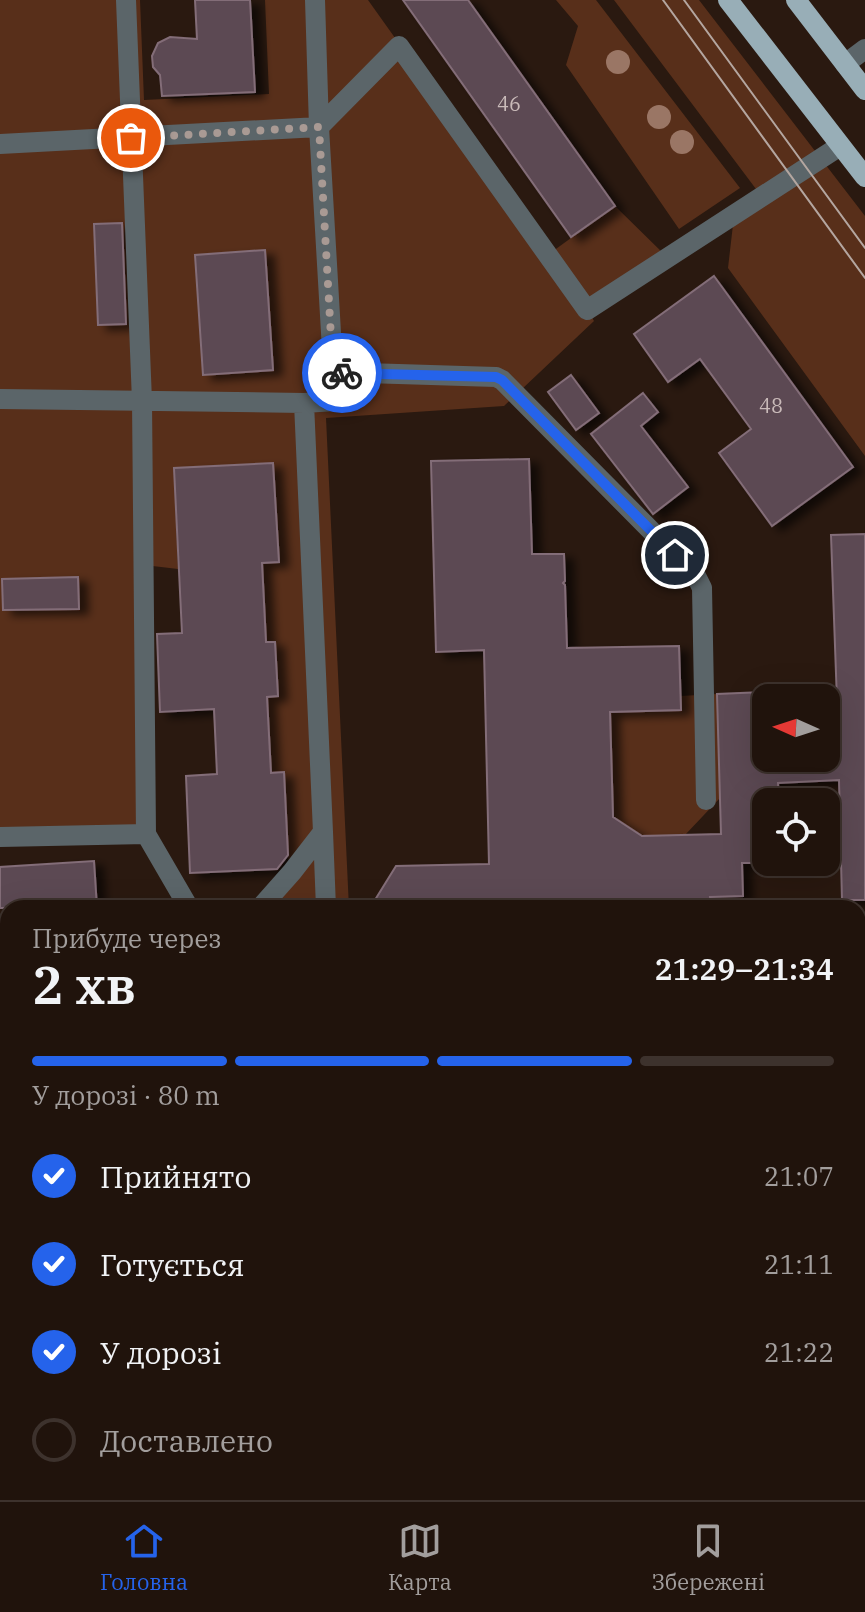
<!DOCTYPE html>
<html lang="uk">
<head>
<meta charset="utf-8">
<style>
	:root { --surface:#20130c; --page:#281c15; --text:#f1f3f6; --muted:#a29e9d; --line:#3d322d; --accent:#2563eb }
	body { margin:0; font-family:"IBM Plex Serif",serif; background:var(--page); color:var(--text); height:100vh; display:flex; flex-direction:column; font-size:30px; white-space:nowrap }
	* { box-sizing:border-box; margin:0 }
	p { font-size:26px; color:var(--muted) }
	.icon { flex:none; width:44px; height:44px; fill:none; stroke:currentColor; stroke-width:2; stroke-linecap:round; stroke-linejoin:round }
	.map { position:relative; flex:1; overflow:hidden }
	.sheet { position:absolute; left:0px; top:900px; width:866px; height:600px; display:flex; flex-direction:column; background:var(--surface); border-radius:24px 24px 0 0; box-shadow:0 8px 32px #0002,0 0 0 2px var(--line) }
	.sheet>* { flex:none }
	.needle { width:52px; rotate:273deg }
	.fabs { position:absolute; left:752px; top:684px; display:grid; gap:16px }
	.fabs a { display:grid; place-items:center; width:88px; height:88px; border-radius:16px; background:var(--surface); box-shadow:0 8px 32px #0002,0 0 0 2px var(--line); font-size:40px }
	.pin { position:absolute; display:grid; place-items:center; width:68px; height:68px; color:#fff; margin:-34px; border:4px solid #fff; border-radius:50%; box-shadow:0 2px 8px #0007 }
	.courier { position:absolute; display:grid; place-items:center; width:80px; height:80px; margin:-40px; border:6px solid #2563eb; border-radius:50%; background:#fff; color:#222; box-shadow:0 2px 10px #0007 }
	.summary em { font-style:normal; font-weight:600 }
	.summary div { display:flex; flex-direction:column-reverse }
	.summary { display:flex; align-items:center; justify-content:space-between; height:136px; padding:0 32px }
	h1 { font-size:52px; font-weight:600; line-height:60px }
	.bar { display:grid; grid-template-columns:repeat(4,1fr); gap:12px 8px; align-content:center; height:96px; padding:0 32px }
	.bar i { height:10px; border-radius:6px; background:var(--line) }
	.bar .active { background:var(--accent) }
	.bar p { grid-column:span 4 }
	ol { padding:0 32px; list-style:none }
	li { display:flex; align-items:center; gap:24px; height:88px }
	li p { margin-inline-start:auto }
	li .icon { padding:8px; border-radius:50%; background:var(--accent); color:#fff; stroke-width:4 }
	li:last-child { color:var(--muted) }
	li i { width:44px; height:44px; border:4px solid var(--line); border-radius:50% }
	.tabs { display:flex; justify-content:space-around; align-items:center; height:112px; border-top:2px solid var(--line); background:var(--surface); font-size:22px; color:var(--muted) }
	.tabs a { display:grid; justify-items:center; gap:4px }
	.tabs .active { color:var(--accent) }
	.map>svg:first-child { display:block }
	.education { fill:#311e23 }
	.green { fill:#582f1a }
	.building { fill:#5c4852; stroke:#836d78; stroke-width:2; filter:url(#shadow) }
	.lines { fill:none; stroke-linecap:round; stroke-linejoin:round }
	.minor { stroke:#5b6569; stroke-width:20 }
	.major { stroke:#98aeb7; stroke-width:20 }
	.tram { stroke:#b4a6a0; stroke-width:2 }
	.tree { fill:#9a7665 }
	.done { stroke:#a99a94; stroke-width:8; stroke-dasharray:0 14.4 }
	.route { stroke:#2563eb; stroke-width:10 }
	.labels { text-anchor:middle; dominant-baseline:central; stroke-width:6; stroke-linejoin:round; paint-order:stroke }
	.number-label { font-size:20px; fill:#c9bab9 }
</style>
</head>
<body>
<div class="map">
<svg width="865" height="1500" viewBox="0 0 865 1500">
	<defs>
		<filter id="shadow"><feDropShadow dx="9" dy="5" stdDeviation="4" flood-color="#0009"/></filter>
	</defs>
	<rect width="100%" height="100%" fill="#2a1910"/>
	<path class="education" d="M 858,1031 L 865,1031 L 865,1500 L 412,1500 L 411,1492 L 858,1492 Z"/>
	<path class="green" d="M 0,0 L 140,0 L 144,100 L 269,94 L 265,0 L 368,0 L 549,254 L 615,206 L 668,258 L 588,310 L 594,321 L 504,406 L 326,418 L 349,908 L 260,908 L 289,869 L 284,773 L 271,773 L 267,697 L 278,696 L 275,642 L 266,642 L 262,563 L 279,561 L 273,463 L 174,469 L 178,569 L 144,565 L 146,834 L 0,837 Z
		M 556,0 L 596,0 L 740,188 L 679,229 L 566,65 L 578,26 Z
		M 614,0 L 699,0 L 865,216 L 865,456 L 728,268 L 734,216 L 762,197 Z
		M 717,694 L 720,798 L 685,835 L 642,836 L 613,817 L 610,712 L 680,696 Z
		M 858,1343 L 865,1346 L 865,1500 L 412,1500 L 412,1492 L 726,1492 L 728,1498 L 808,1495 L 808,1492 L 858,1492 Z
		M 61,1492 L 128,1492 L 129,1500 L 61,1500 Z"/>
	<path class="building" d="M 195,0 L 250,0 L 255,92 L 162,96 L 160,75 L 153,67 L 152,56 L 158,43 L 170,37 L 197,39 Z
		M 403,0 L 468,0 L 615,206 L 571,237 Z
		M 122,223 L 126,324 L 98,325 L 94,224 Z
		M 265,250 L 273,370 L 203,375 L 195,255 Z
		M 714,276 L 853,467 L 772,526 L 719,453 L 751,429 L 700,359 L 668,382 L 634,334 Z
		M 571,375 L 599,413 L 576,430 L 548,392 Z
		M 643,393 L 658,412 L 641,426 L 688,487 L 653,514 L 591,434 Z
		M 529,459 L 532,554 L 564,554 L 565,581 L 563,583 L 565,585 L 567,648 L 679,646 L 681,710 L 610,712 L 613,817 L 642,836 L 721,834 L 717,694 L 764,692 L 766,703 L 766,758 L 826,758 L 826,701 L 837,701 L 831,535 L 865,534 L 865,900 L 842,900 L 839,780 L 778,783 L 779,802 L 766,802 L 766,836 L 763,836 L 764,863 L 742,863 L 743,896 L 710,897 L 711,908 L 370,908 L 396,866 L 489,864 L 484,650 L 436,652 L 431,461 Z
		M 273,463 L 279,562 L 262,563 L 266,642 L 275,642 L 278,696 L 267,697 L 271,773 L 284,772 L 288,855 L 277,869 L 190,873 L 186,776 L 217,774 L 214,709 L 160,712 L 157,634 L 182,633 L 174,468 Z
		M 78,577 L 79,609 L 3,610 L 2,579 Z
		M 94,861 L 97,908 L 0,908 L 0,867 Z"/>
	<g class="lines">
		<path class="minor" d="M 845,64 L 865,49
			M 0,144 L 319,127 L 399,46 L 587,310 L 840,146
			M 333,372 L 496,377 L 502,380 L 696,576 L 702,588 L 706,800
			M 0,399 L 304,403 L 335,401 L 319,127 L 315,0
			M 323,832 L 326,908
			M 146,834 L 189,908
			M 0,837 L 146,834 L 142,401 L 126,0
			M 260,908 L 292,872 L 323,832 L 304,403
			M 0,1006 L 8,1006
			M 858,1031 L 865,1031
			M 0,1073 L 8,1072
			M 0,1266 L 8,1266
			M 858,1313 L 865,1320
			M 0,1405 L 8,1404
			M 224,1492 L 224,1500
			M 412,1492 L 413,1500
			M 726,1492 L 728,1500"/>
		<path class="major" d="M 728,0 L 865,177
			M 796,0 L 865,90"/>
		<path class="tram" d="M 663,0 L 865,278
			M 684,0 L 865,248"/>
	</g>
	<g class="tree">
		<circle cx="618" cy="62" r="12"/>
		<circle cx="659" cy="117" r="12"/>
		<circle cx="682" cy="142" r="12"/>
	</g>
	<g class="lines">
		<path class="done" d="M 131,138 L 319,127 L 333,372 L 342,373"/>
		<path class="route" d="M 342,373 L 496,377 L 502,380 L 675,555"/>
	</g>
	<g class="labels">
		<g class="number-label">
			<text x="509" y="103">46</text>
			<text x="771" y="405">48</text>
		</g>
	</g>
</svg>
<div class="fabs">
<a><svg class="needle" viewBox="-14 -14 28 28"><path d="M0-13l5 13h-10z" fill="#e53935"/><path d="M0 13l5-13h-10z" fill="#a29e9d"/></svg></a>
<a><svg class="icon" aria-label="locate" viewBox="0 0 24 24"><circle cx="12" cy="12" r="6"/><path d="M12 2v4M12 18v4M2 12h4M18 12h4"/></svg></a>
</div>
<div class="pin" style="left:131px;top:138px;background:#ea580c"><svg class="icon" aria-label="bag" viewBox="0 0 24 24"><path d="M5 8h14l-1 12H6zM9 8a3 3 0 0 1 6 0"/></svg></div>
<div class="pin" style="left:675px;top:555px;background:#1f2937"><svg class="icon" aria-label="home" viewBox="0 0 24 24"><path d="M3 11l9-7 9 7M6 9v11h12V9"/></svg></div>
<div class="courier" style="left:342px;top:373px"><svg class="icon" aria-label="bike" viewBox="0 0 24 24"><circle cx="6" cy="16" r="4"/><circle cx="18" cy="16" r="4"/><path d="M6 16l4-8h5l3 8M10 8l3 8H6M13 5h3"/></svg></div>
<section class="sheet">
<div class="summary"><div><h1>2 хв</h1><p>Прибуде через</p></div><em>21:29–21:34</em></div>
<div class="bar"><i class="active"></i><i class="active"></i><i class="active"></i><i></i><p>У дорозі · 80 m</p></div>
<ol>
<li><svg class="icon" aria-label="check" viewBox="0 0 24 24"><path d="M5 12l5 5 9-10"/></svg>Прийнято<p>21:07</p></li>
<li><svg class="icon" aria-label="check" viewBox="0 0 24 24"><path d="M5 12l5 5 9-10"/></svg>Готується<p>21:11</p></li>
<li><svg class="icon" aria-label="check" viewBox="0 0 24 24"><path d="M5 12l5 5 9-10"/></svg>У дорозі<p>21:22</p></li>
<li><i></i>Доставлено</li>
</ol>
</section>
</div>
<nav class="tabs">
<a class="active"><svg class="icon" aria-label="home" viewBox="0 0 24 24"><path d="M3 11l9-7 9 7M6 9v11h12V9"/></svg>Головна</a>
<a><svg class="icon" aria-label="map" viewBox="0 0 24 24"><path d="M3 6l6-2 6 2 6-2v14l-6 2-6-2-6 2zM9 4v14M15 6v14"/></svg>Карта</a>
<a><svg class="icon" aria-label="saved" viewBox="0 0 24 24"><path d="M7 4h10v16l-5-4-5 4z"/></svg>Збережені</a>
</nav>
</body>
</html>
